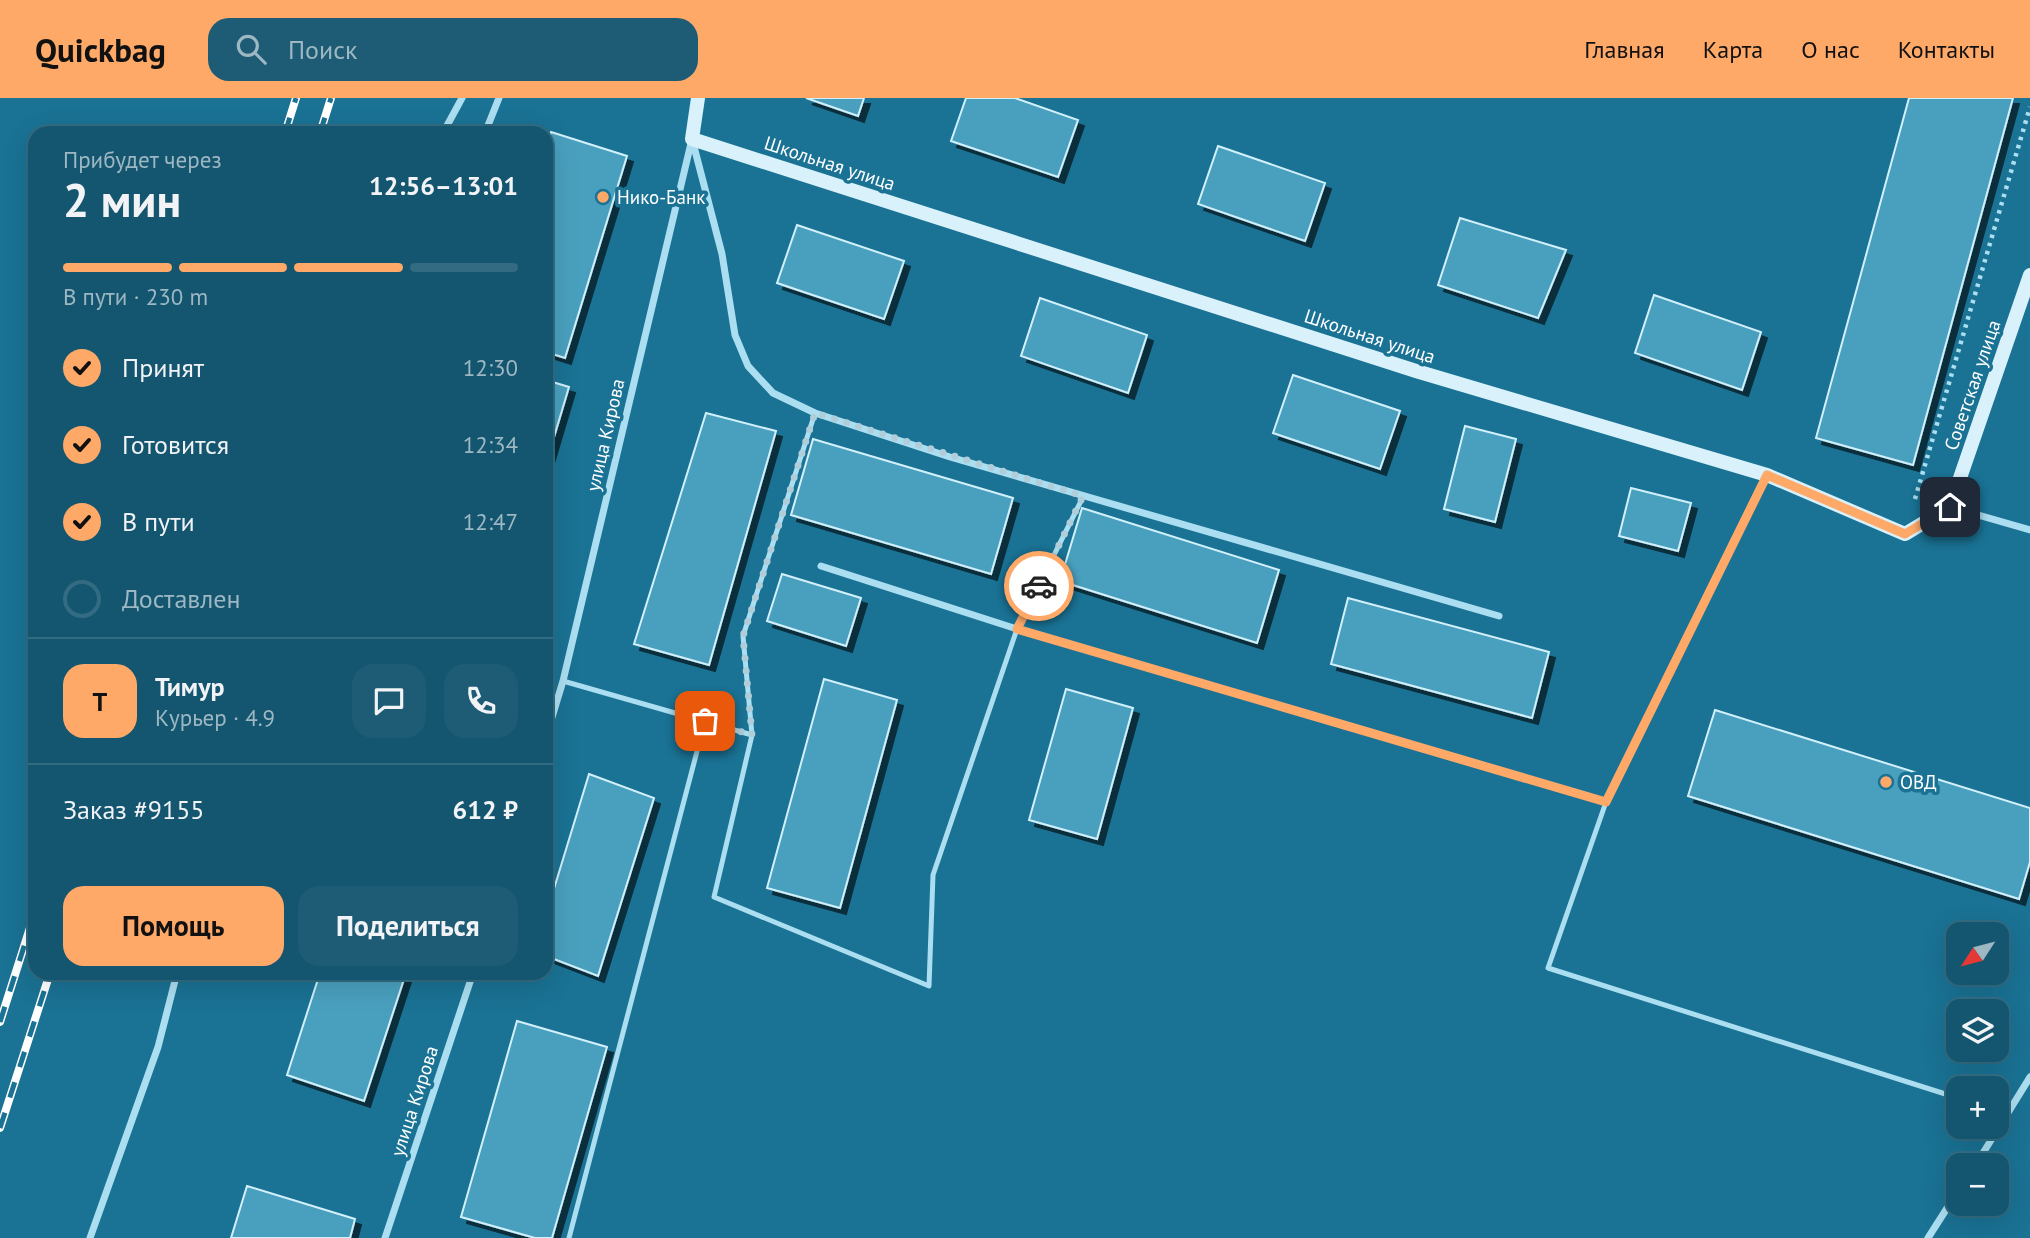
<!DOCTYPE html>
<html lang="ru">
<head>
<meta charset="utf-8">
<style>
	:root { --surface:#14566f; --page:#1d5c74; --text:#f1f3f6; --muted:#9db7c3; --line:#336c82; --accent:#ffa969 }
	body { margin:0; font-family:"PT Sans",sans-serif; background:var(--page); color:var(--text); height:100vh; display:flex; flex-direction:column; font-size:26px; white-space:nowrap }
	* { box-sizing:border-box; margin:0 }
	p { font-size:23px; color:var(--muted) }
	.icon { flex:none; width:38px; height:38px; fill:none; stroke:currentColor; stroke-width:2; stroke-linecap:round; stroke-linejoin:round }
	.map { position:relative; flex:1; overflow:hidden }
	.panel { position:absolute; left:28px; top:28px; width:525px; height:854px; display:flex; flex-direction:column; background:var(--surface); border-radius:21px; box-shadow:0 7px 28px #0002,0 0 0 2px var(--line) }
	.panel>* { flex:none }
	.needle { width:46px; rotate:234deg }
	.controls { position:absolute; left:1946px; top:824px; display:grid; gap:14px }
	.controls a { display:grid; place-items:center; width:63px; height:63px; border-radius:14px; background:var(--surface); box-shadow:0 7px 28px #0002,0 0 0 2px var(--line); font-size:35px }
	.pin { position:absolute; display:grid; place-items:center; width:60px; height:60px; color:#fff; margin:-30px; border-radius:14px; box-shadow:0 4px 10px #0006 }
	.courier { position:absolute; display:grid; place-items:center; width:70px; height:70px; margin:-35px; border:5px solid #ffa969; border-radius:50%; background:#fff; color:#222; box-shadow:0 2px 9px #0007 }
	.headline em { font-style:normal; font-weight:700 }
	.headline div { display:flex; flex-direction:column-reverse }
	.headline { display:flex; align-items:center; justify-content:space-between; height:119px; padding:0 35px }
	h1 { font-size:46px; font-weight:700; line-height:52px }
	.bar { display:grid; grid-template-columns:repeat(4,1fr); gap:10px 7px; align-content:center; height:84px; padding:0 35px }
	.bar i { height:9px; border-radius:5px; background:var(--line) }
	.bar .on { background:var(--accent) }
	.bar p { grid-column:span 4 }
	.line { display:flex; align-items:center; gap:18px; padding:0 35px; border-top:2px solid var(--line) }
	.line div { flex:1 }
	.round { display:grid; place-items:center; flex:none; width:74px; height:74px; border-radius:21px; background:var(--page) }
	ol { padding:0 35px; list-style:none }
	li { display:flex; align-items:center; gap:21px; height:77px }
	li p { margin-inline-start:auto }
	li .icon { padding:7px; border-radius:50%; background:var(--accent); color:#111; stroke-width:4 }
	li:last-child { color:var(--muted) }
	li i { width:38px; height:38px; border:4px solid var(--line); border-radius:50% }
	.action { display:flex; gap:14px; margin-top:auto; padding:14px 35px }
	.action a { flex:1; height:80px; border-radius:21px; background:var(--accent); color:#111; font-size:28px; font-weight:700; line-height:80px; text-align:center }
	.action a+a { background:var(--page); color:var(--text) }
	header { display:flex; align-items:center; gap:42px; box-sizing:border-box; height:98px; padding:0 35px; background:var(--accent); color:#111 }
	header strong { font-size:33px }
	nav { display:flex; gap:38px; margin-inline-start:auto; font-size:24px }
	.search { width:490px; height:63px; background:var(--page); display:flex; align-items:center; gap:18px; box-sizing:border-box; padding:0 24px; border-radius:21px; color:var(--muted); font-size:26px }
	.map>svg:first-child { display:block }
	.building { fill:#4aa0be; stroke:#d2f0fb; stroke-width:2; filter:url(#shadow) }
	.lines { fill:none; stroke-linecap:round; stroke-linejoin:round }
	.path { stroke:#abdef0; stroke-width:4.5; stroke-dasharray:3.5 5; stroke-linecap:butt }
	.lane { stroke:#abdef0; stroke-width:5 }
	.street { stroke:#abdef0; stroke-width:7 }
	.secondary { stroke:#d9f1fb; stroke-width:14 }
	.rail-casing { stroke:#fff; stroke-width:8 }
	.rail { stroke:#1a7294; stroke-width:5; stroke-dasharray:16; stroke-linecap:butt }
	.done { stroke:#afceda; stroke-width:7; stroke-dasharray:0 12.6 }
	.route { stroke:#ffa969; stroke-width:9 }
	.poi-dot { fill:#ffa969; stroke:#1a7294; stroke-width:2.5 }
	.labels { text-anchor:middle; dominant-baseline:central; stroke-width:7; stroke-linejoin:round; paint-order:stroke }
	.street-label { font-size:19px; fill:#fff; stroke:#1a7294 }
	.poi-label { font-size:19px; fill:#fff; stroke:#1a7294; text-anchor:start }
</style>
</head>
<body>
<header>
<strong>Quickbag</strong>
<div class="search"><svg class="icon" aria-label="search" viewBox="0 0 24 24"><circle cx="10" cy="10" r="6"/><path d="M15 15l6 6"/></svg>Поиск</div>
<nav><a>Главная</a><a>Карта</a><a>О нас</a><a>Контакты</a></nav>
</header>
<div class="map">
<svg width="2030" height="1140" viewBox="0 0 2030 1140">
	<defs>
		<filter id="shadow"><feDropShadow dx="6" dy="6" stdDeviation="0" flood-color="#0009"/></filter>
	</defs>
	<rect width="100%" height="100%" fill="#1a7294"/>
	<path class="building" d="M 806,0 L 864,0 L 858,18 Z
		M 966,0 L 1015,0 L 1078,22 L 1058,79 L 951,43 Z
		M 1909,0 L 2013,0 L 1913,367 L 1816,340 Z
		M 551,34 L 627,58 L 565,260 L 546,254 L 546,50 Z
		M 1218,48 L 1325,85 L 1305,143 L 1198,106 Z
		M 1460,120 L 1566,152 L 1538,220 L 1438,187 Z
		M 797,127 L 904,163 L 884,221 L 777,185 Z
		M 1654,197 L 1761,234 L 1742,292 L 1635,255 Z
		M 1040,200 L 1147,237 L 1128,295 L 1021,258 Z
		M 1293,277 L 1400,313 L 1380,371 L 1273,335 Z
		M 546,282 L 569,289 L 546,366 Z
		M 706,315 L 776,333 L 709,567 L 634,546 Z
		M 1465,328 L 1516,341 L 1495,424 L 1444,411 Z
		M 813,341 L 1013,400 L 991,476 L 791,417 Z
		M 1631,390 L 1691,405 L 1678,453 L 1619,438 Z
		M 1082,410 L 1279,472 L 1257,545 L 1060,483 Z
		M 782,476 L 861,500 L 846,548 L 767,523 Z
		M 1348,500 L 1549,554 L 1532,620 L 1331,566 Z
		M 824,581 L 897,602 L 840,810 L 767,790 Z
		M 1066,591 L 1133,610 L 1097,741 L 1029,722 Z
		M 1715,612 L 2030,710 L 2030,764 L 2019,801 L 1688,698 Z
		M 589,676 L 654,700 L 598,878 L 546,858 L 546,817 Z
		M 320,875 L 406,875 L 364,1003 L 287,977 Z
		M 517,923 L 607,949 L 552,1140 L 535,1140 L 461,1119 Z
		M 247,1088 L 355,1121 L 350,1140 L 231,1140 Z"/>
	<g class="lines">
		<path class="path" d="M 1915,401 L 2030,9"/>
		<path class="lane" d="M 815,315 L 743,538 L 752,637 L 714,799 L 929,888 L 933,777 L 1017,531 L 1083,399
			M 563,583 L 752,637
			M 1606,704 L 1548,870 L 1958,1000
			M 1997,1012 L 2008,1015
			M 569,1140 L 705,623"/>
		<path class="street" d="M 443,35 L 462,0
			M 485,35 L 499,0
			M 692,41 L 722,156 L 735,237 L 748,268 L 773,295 L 815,315 L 950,359 L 1499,518
			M 1950,409 L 2030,432
			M 821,468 L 1017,531 L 1606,704 L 1766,378
			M 546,639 L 563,583 L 692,41
			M 1975,1068 L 2030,979
			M 90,1140 L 158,949 L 177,875
			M 385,1140 L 473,875
			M 1928,1140 L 1958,1093"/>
		<path class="secondary" d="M 698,0 L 692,41 L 1416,273 L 1767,377 L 1905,436 L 1950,409 L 2030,177"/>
		<g class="rail-casing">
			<path id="rail" d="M 285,35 L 296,0
				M 320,35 L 331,0
				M 0,924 L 35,814
				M 0,1030 L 50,875"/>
		</g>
		<use href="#rail" class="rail"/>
	</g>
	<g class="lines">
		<path class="done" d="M 705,623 L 752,637 L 743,538 L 815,315 L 1083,398 L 1039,488"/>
		<path class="route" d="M 1039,488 L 1017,531 L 1606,704 L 1767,377 L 1905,436 L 1950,409"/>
	</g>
	<g class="poi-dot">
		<circle cx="603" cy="99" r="7"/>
		<circle cx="1886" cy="684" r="7"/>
	</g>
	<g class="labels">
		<g class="street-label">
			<text transform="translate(830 65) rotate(18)">Школьная улица</text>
			<text transform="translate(1370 238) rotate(18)">Школьная улица</text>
			<text transform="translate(1972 287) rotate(-71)">Советская улица</text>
			<text transform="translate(605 337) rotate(-77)">улица Кирова</text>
			<text transform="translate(414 1003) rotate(-72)">улица Кирова</text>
		</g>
		<g class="poi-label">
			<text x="617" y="99">Нико-Банк</text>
			<text x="1900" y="684">ОВД</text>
		</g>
	</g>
</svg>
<div class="controls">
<a><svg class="needle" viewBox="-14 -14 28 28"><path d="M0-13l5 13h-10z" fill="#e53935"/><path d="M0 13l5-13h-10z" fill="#9db7c3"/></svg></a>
<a><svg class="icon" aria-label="layers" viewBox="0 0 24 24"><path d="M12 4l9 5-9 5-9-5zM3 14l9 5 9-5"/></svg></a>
<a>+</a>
<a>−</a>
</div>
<div class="pin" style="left:705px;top:623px;background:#ea580c"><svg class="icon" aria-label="bag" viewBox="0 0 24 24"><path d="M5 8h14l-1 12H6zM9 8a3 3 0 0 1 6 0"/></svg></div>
<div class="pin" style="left:1950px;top:409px;background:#1f2937"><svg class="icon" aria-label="home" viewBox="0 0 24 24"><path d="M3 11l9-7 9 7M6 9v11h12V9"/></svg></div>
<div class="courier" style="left:1039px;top:488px"><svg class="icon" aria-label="car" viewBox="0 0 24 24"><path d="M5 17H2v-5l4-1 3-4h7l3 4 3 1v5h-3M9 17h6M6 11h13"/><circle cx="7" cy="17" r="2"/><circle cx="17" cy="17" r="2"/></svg></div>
<section class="panel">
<div class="headline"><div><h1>2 мин</h1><p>Прибудет через</p></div><em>12:56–13:01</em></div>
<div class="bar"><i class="on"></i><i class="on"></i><i class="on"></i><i></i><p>В пути · 230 m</p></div>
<ol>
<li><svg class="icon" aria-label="check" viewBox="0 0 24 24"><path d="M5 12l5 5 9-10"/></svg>Принят<p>12:30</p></li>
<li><svg class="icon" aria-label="check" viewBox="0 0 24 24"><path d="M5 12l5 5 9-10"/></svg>Готовится<p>12:34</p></li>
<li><svg class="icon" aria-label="check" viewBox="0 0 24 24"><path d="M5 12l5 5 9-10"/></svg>В пути<p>12:47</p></li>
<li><i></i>Доставлен</li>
</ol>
<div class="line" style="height:126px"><b class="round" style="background:var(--accent);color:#111">Т</b><div><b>Тимур</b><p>Курьер · 4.9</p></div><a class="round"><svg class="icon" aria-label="chat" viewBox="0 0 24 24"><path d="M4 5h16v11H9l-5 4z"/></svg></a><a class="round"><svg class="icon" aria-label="phone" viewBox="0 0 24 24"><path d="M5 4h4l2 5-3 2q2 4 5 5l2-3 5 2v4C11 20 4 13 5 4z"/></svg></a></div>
<div class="line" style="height:91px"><div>Заказ #9155</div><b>612 ₽</b></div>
<div class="action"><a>Помощь</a><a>Поделиться</a></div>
</section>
</div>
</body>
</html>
